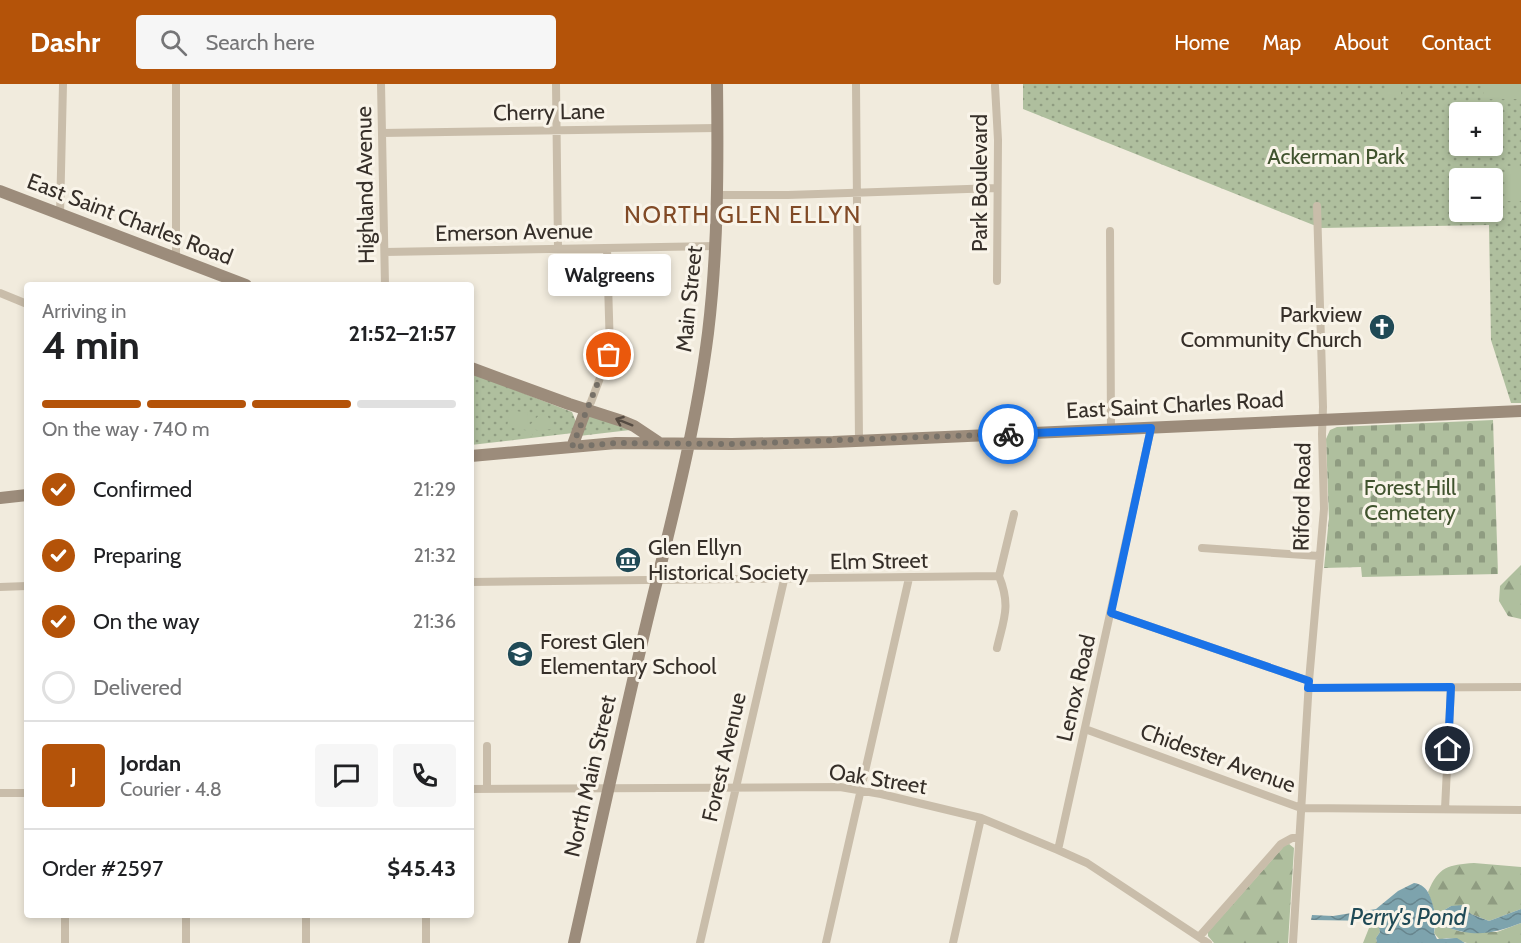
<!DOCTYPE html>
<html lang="en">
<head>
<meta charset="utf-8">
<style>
	:root { --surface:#fff; --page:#f6f6f6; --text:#202124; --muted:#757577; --line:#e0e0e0; --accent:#b45309 }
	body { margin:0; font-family:Cabin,sans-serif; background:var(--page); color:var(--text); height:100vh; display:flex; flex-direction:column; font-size:22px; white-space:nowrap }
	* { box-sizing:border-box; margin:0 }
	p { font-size:20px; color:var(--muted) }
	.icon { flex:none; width:33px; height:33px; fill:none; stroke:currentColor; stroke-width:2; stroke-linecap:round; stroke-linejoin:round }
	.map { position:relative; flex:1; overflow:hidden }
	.side { position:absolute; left:24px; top:198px; width:450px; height:636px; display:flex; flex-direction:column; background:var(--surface); border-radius:6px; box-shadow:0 3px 9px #0003 }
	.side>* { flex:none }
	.buttons { position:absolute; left:1449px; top:18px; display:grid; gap:12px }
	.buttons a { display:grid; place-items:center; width:54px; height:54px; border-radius:6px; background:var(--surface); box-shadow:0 3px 9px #0003; font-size:30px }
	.pin { position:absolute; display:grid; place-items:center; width:51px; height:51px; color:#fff; margin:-26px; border:3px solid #fff; border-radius:50%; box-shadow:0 2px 6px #0007 }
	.courier { position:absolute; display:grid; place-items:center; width:60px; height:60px; margin:-30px; border:4px solid #1a73e8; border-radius:50%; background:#fff; color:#222; box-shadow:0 2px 8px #0007 }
	.bubble { position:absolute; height:42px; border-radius:6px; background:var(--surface); box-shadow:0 3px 9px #0003; font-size:20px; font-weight:700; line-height:42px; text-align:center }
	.head em { font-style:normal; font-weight:700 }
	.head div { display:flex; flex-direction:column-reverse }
	.head { display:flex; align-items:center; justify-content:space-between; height:102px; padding:0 18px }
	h1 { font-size:39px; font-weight:700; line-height:45px }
	.bar { display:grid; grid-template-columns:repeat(4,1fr); gap:9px 6px; align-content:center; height:72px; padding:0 18px }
	.bar i { height:8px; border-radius:4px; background:var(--line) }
	.bar .current { background:var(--accent) }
	.bar p { grid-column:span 4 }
	.line { display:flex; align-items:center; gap:15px; padding:0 18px; border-top:2px solid var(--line) }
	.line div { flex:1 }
	.round { display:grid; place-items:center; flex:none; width:63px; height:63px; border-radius:6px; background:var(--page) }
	ol { padding:0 18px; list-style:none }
	li { display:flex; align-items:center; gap:18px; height:66px }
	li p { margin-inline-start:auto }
	li .icon { padding:6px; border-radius:50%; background:var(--accent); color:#fff; stroke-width:4 }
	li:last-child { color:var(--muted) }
	li i { width:33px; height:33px; border:3px solid var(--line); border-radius:50% }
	header { display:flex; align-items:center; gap:36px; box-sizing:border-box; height:84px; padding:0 30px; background:var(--accent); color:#fff }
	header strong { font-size:28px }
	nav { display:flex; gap:33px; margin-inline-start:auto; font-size:21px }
	.search { width:420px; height:54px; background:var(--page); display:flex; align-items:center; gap:15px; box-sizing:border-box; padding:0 21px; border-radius:6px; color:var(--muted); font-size:22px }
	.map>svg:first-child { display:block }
	.grass { fill:url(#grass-dots); fill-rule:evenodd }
	.forest { fill:url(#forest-firs) }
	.cemetery { fill:url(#cemetery-stones) }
	.pitch { fill:#afbf9e }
	.water { fill:url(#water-waves) }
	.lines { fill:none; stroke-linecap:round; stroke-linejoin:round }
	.street { stroke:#c9bdaa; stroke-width:8 }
	.secondary { stroke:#9c8c7b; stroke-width:12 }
	.oneway { stroke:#554b42 }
	.done { stroke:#777168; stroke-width:6; stroke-dasharray:0 10.8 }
	.route { stroke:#1a73e8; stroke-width:8 }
	.labels { text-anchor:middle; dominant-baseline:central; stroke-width:6; stroke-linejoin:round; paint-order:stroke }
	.street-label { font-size:22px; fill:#362f29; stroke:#f9f4e9 }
	.park-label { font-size:22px; fill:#40532e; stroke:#f9f4e9 }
	.poi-label { font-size:22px; fill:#362f29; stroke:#f9f4e9; text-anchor:start }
	.neighbourhood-label { font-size:24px; letter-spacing:1.5px; fill:#814a26; stroke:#f9f4e9 }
	.water-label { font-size:24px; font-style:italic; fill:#204a56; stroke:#f9f4e9 }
</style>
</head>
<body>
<header>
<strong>Dashr</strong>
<div class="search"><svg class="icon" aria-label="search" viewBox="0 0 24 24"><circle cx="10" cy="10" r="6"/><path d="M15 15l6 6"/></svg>Search here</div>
<nav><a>Home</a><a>Map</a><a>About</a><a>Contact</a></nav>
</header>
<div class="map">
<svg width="1521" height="859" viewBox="0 0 1521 859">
	<defs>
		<pattern id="grass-dots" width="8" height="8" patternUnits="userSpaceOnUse" patternTransform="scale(1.5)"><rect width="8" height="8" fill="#afbf9e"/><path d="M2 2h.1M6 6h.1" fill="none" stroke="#8f9c81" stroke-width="1.8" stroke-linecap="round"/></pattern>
		<pattern id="forest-firs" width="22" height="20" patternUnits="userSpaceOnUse" patternTransform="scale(1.5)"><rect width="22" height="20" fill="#afbf9e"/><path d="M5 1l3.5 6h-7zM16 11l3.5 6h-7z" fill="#8f9c81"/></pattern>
		<pattern id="cemetery-stones" width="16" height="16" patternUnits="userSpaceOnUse" patternTransform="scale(1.5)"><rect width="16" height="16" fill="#afbf9e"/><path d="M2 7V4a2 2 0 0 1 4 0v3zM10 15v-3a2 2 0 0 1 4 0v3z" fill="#8f9c81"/></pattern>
		<pattern id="water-waves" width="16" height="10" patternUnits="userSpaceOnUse" patternTransform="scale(1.5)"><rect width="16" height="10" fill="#7da3ad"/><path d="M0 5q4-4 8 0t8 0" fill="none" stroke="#67858d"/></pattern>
	</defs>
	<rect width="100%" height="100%" fill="#f1ebdd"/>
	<path class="grass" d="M 1023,0 L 1521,0 L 1521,319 L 1511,319 L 1491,256 L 1489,141 L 1321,144 L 1023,25 ZM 1460,28 L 1492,28 L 1492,62 L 1460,62 ZM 1460,94 L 1492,94 L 1492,128 L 1460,128 Z
		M 471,289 L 572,328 L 576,338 L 573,349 L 471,361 Z
		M 588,330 L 630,346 L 579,352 Z"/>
	<path class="forest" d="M 1521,481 L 1521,535 L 1508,532 L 1499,517 L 1500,502 Z
		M 1289,760 L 1294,764 L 1288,859 L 1214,859 L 1208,852 L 1208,848 L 1285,761 Z
		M 1474,779 L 1521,783 L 1521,825 L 1489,837 L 1451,822 L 1436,831 L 1428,808 C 1439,782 1448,781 1474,779 Z
		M 1369,837 L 1377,837 L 1380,848 L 1376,854 L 1377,859 L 1363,859 L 1369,844 Z
		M 1521,839 L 1521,859 C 1504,859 1484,859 1467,859 C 1458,857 1451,851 1440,856 L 1434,849 L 1436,840 L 1462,848 L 1497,848 Z"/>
	<path class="cemetery" d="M 1493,336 L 1498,490 L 1362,493 L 1361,483 L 1324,484 L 1329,434 L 1326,355 L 1330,346 L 1337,343 Z"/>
	<path class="pitch" d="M 1387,0 L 1401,0 L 1401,12 L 1387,12 Z
		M 1484,0 L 1521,0 L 1521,15 L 1484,15 Z
		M 1507,82 L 1521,82 L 1521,117 L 1507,117 Z
		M 510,326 L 528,329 L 527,341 L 529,342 L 540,330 L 547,331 L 552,340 L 552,345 L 539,347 L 534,345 L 531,347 L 533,352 L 529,352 L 526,346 L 507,343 Z"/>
	<path class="water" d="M 1414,799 C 1430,801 1431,817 1436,831 L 1451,822 L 1463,821 L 1471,830 L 1489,837 L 1521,825 L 1521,839 C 1502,846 1485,852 1464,848 C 1454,846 1445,842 1435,841 L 1434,849 L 1437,855 L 1457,854 L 1465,859 L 1377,859 L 1376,854 L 1380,848 L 1377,837 L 1311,836 L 1312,831 L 1333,832 L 1376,825 L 1398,807 Z"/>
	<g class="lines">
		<path class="street" d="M 381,0 L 385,201
			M 556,0 L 558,164
			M 856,0 L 859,357
			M 995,2 L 998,56 L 997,197
			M 382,49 L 717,44
			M 717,111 L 788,111 L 997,104
			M 60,131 L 63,0
			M 1110,147 L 1111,345
			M 385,168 L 716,162
			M 176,175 L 176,0
			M 0,209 L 27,220
			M 586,325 L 591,318 L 610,267 L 607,164
			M 1202,464 L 1319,472
			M 999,492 L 1014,430
			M 471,498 L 999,492
			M 0,503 L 27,502
			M 1111,529 L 1309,597
			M 997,564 C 1004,534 1011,522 999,492
			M 1308,604 L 1521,603
			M 1085,645 L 1301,724 L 1521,726
			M 487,662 L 487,705
			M 471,705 L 840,703 L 881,710 L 981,734 L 1058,766 L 1087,779 L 1208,859
			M 0,709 L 27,709
			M 1445,725 L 1451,603
			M 1058,766 L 1151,344
			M 65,831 L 65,859
			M 186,831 L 186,859
			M 426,831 L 426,859
			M 1199,853 L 1281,760 L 1292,754 L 1299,754
			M 306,859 L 306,831
			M 700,859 L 784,496
			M 826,859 L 909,494
			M 953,859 L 981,734
			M 1293,859 L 1309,597 L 1324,425 L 1322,350 L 1323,323 L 1317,122"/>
		<path class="secondary" d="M 0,107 L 246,201
			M 471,284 L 569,320 L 622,337 L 634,342 L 658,358
			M 572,363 L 586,325
			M 471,372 L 616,359 L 732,360 L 833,358 L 1521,327
			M 0,414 L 27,411
			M 574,859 C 597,757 619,655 643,554 C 667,453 695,352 708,249 C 718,166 718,83 717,0"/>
	</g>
	<defs><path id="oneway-shaft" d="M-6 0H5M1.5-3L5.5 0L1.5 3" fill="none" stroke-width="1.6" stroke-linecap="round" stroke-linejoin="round" transform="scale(1.5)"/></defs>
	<use class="oneway" href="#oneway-shaft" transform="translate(624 338) rotate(-158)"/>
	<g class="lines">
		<path class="done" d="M 609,271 L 572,363 L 616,359 L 732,360 L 1008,350"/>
		<path class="route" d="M 1008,350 L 1151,344 L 1111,529 L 1309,597 L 1308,604 L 1451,603 L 1448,665"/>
	</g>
	<defs>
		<g id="church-disc" transform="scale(1.35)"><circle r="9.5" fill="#204a56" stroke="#f9f4e9"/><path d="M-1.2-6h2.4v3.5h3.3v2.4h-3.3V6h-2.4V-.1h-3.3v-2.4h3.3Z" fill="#fff"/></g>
		<g id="museum-disc" transform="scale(1.35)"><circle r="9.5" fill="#204a56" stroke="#f9f4e9"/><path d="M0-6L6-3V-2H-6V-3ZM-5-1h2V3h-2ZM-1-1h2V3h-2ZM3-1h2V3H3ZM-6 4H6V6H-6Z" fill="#fff"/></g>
		<g id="school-disc" transform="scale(1.35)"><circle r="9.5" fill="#204a56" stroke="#f9f4e9"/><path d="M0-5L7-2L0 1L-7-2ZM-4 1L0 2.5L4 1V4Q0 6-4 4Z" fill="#fff"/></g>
	</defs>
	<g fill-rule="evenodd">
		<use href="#church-disc" x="1382" y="243"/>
		<use href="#museum-disc" x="628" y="476"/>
		<use href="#school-disc" x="520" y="570"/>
	</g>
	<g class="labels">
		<g class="street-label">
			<text transform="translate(549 28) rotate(-1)">Cherry Lane</text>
			<text transform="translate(979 99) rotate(-90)">Park Boulevard</text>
			<text transform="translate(365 101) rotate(-91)">Highland Avenue</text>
			<text transform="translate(130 135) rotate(21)">East Saint Charles Road</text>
			<text transform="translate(514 148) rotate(-1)">Emerson Avenue</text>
			<text transform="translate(689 215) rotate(-84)">Main Street</text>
			<text transform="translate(1175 321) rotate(-3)">East Saint Charles Road</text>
			<text transform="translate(1302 413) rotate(-89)">Riford Road</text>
			<text transform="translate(879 477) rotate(-1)">Elm Street</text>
			<text transform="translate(1076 604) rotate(-77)">Lenox Road</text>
			<text transform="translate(724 673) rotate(-77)">Forest Avenue</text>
			<text transform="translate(1218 674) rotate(20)">Chidester Avenue</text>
			<text transform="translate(590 692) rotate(-77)">North Main Street</text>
			<text transform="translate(878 695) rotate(9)">Oak Street</text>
		</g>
		<g class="park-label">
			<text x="1336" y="72">Ackerman Park</text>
			<text x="1410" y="403">Forest Hill<tspan x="1410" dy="25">Cemetery</tspan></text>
		</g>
		<g class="poi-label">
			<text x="1362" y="230" text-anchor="end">Parkview<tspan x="1362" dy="25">Community Church</tspan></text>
			<text x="648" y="463">Glen Ellyn<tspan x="648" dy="25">Historical Society</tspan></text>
			<text x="540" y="557">Forest Glen<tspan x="540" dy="25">Elementary School</tspan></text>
		</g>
		<g class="neighbourhood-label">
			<text x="743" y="130">NORTH GLEN ELLYN</text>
		</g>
		<g class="water-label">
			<text x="1408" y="832">Perry's Pond</text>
		</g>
	</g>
</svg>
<div class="buttons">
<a>+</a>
<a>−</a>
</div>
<div class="pin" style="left:609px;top:271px;background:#ea580c"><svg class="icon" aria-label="bag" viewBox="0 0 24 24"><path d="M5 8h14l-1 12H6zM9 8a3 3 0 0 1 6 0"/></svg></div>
<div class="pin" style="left:1448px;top:665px;background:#1f2937"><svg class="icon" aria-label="home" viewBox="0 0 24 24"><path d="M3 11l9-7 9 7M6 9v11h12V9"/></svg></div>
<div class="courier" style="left:1008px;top:350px"><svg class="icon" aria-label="bike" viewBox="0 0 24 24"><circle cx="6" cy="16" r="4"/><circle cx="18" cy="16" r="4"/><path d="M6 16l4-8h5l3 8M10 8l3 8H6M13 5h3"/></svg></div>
<div class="bubble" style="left:548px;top:170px;width:123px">Walgreens</div>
<section class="side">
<div class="head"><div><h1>4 min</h1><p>Arriving in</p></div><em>21:52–21:57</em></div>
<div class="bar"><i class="current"></i><i class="current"></i><i class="current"></i><i></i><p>On the way · 740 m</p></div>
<ol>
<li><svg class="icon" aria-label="check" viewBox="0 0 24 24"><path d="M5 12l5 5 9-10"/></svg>Confirmed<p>21:29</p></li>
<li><svg class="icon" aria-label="check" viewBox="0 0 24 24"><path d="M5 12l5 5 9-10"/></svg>Preparing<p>21:32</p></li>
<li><svg class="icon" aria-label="check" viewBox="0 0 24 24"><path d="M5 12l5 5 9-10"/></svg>On the way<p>21:36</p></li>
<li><i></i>Delivered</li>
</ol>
<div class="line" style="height:108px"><b class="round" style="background:var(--accent);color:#fff">J</b><div><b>Jordan</b><p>Courier · 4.8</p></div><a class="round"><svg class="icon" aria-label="chat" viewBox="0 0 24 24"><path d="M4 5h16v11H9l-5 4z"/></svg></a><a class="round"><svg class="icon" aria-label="phone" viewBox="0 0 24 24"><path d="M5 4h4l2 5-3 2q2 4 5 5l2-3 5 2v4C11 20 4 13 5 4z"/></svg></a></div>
<div class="line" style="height:78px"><div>Order #2597</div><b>$45.43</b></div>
</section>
</div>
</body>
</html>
